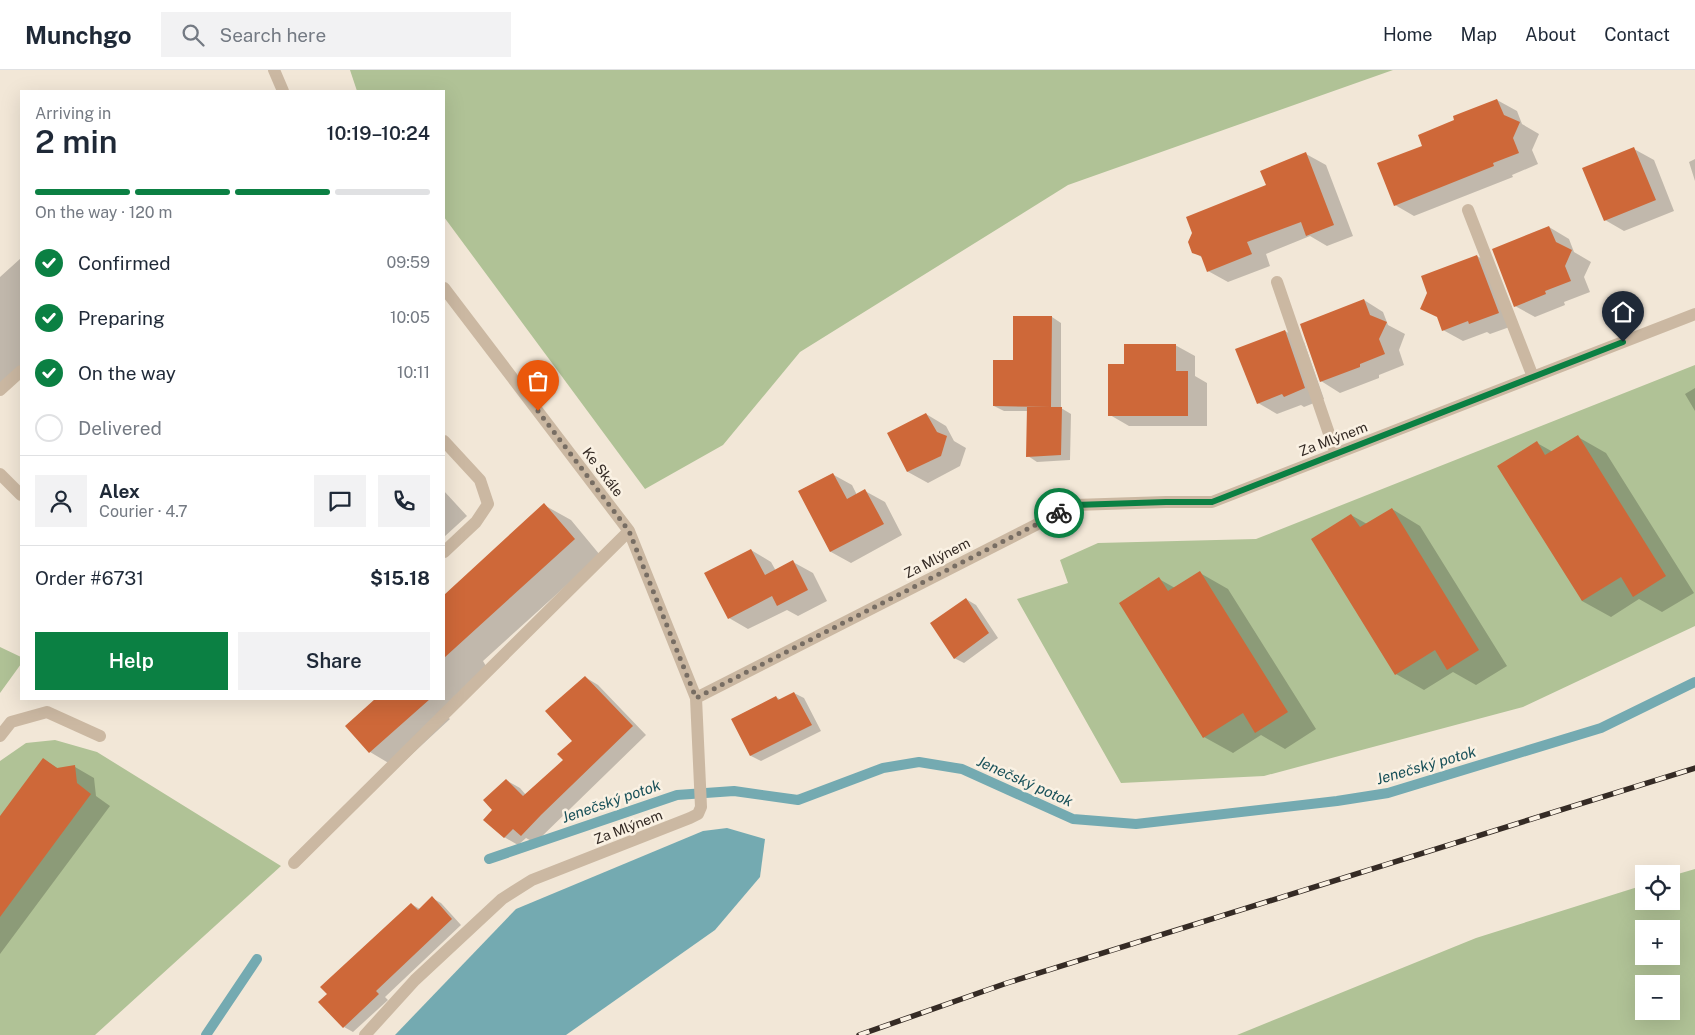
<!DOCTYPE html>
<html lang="en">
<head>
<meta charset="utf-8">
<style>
	:root { --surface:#fff; --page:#f2f2f3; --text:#1f2937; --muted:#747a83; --line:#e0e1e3; --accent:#0b8043 }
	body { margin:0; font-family:"Public Sans",sans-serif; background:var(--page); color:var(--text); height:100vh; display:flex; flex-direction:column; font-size:19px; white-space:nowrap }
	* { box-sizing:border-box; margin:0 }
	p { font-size:16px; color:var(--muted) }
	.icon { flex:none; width:28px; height:28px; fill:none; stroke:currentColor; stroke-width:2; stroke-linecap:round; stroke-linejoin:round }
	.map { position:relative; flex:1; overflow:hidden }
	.panel { position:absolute; left:20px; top:20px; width:425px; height:610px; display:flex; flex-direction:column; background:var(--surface); border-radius:0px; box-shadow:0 5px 20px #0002 }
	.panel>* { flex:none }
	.tools { position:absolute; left:1635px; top:795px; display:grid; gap:10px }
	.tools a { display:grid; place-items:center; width:45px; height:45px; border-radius:0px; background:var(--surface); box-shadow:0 5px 20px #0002; font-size:25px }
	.pin { position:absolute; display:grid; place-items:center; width:42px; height:42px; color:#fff; margin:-51px -21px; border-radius:50% 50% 50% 0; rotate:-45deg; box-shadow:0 0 5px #0007 }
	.pin .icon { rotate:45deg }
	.courier { position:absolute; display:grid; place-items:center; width:50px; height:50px; margin:-25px; border:4px solid #0b8043; border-radius:50%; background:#fff; color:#222; box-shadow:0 1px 6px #0007 }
	.headline em { font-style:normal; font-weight:600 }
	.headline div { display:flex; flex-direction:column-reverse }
	.headline { display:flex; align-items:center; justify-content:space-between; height:85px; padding:0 15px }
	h1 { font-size:32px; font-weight:600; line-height:38px }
	.bar { display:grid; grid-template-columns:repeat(4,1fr); gap:8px 5px; align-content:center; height:60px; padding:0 15px }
	.bar i { height:6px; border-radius:4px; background:var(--line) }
	.bar .active { background:var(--accent) }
	.bar p { grid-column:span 4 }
	.line { display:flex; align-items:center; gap:12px; padding:0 15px; border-top:1px solid var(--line) }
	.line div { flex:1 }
	.round { display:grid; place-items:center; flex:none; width:52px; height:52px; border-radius:0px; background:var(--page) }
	ol { padding:0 15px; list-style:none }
	li { display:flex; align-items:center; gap:15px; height:55px }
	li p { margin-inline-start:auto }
	li .icon { padding:5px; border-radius:50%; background:var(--accent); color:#fff; stroke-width:4 }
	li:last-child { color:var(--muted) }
	li i { width:28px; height:28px; border:2px solid var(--line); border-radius:50% }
	.cta { display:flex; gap:10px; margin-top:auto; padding:10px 15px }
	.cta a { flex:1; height:58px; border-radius:0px; background:var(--accent); color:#fff; font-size:20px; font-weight:600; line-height:58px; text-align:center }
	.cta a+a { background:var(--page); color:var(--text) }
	header { display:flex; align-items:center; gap:30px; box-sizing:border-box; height:70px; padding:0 25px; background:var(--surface); border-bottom:1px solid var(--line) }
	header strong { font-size:24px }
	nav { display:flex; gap:28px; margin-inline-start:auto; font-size:18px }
	.search { width:350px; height:45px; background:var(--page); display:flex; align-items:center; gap:12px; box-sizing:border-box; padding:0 18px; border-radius:0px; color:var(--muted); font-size:19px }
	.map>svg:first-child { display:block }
	.green { fill:#b0c296; fill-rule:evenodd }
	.water { fill:#74aab1 }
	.shadow { fill:#0003 }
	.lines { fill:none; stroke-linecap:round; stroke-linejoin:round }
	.stream { stroke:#74aab1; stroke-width:10 }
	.building { fill:#ce6839 }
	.minor { stroke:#cbb8a2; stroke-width:12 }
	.rail-casing { stroke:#352b25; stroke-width:5.5 }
	.rail { stroke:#faf1e3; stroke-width:4; stroke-dasharray:11; stroke-linecap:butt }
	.done { stroke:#776d63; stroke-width:5; stroke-dasharray:0 9 }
	.route { stroke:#0b8043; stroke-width:6 }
	.labels { text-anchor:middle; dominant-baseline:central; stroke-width:5; stroke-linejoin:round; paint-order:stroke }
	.street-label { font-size:14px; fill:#352b25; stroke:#faf1e3 }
	.water-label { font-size:15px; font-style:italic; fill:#185059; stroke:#faf1e3 }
</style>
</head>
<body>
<header>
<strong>Munchgo</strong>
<div class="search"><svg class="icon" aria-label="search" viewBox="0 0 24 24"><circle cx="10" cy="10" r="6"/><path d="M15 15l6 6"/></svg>Search here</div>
<nav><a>Home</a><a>Map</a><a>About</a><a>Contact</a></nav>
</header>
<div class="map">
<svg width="1695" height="965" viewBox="0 0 1695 965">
	<rect width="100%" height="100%" fill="#f2e7d7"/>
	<path class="green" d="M 350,0 L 1393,0 L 1068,115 L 800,282 L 723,375 L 645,419 L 444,147 L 444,21 L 357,21 Z
		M 1695,295 L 1695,556 L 1523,637 L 1264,706 L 1121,713 L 1017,529 L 1068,513 L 1060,490 L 1098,473 L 1256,469 Z
		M 0,577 L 21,587 L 21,594 L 0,623 Z
		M 55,670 L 97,682 L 281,796 L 95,965 L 0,965 L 0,691 L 26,673 Z
		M 1695,799 L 1695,965 L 1237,965 L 1476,868 L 1644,815 L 1644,831 L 1671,831 L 1671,806 ZM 1644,859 L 1671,859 L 1671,886 L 1644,886 ZM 1644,914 L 1671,914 L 1671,941 L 1644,941 Z"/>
	<path class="water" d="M 727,758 L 765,769 L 760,807 L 715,860 L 566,965 L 395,965 L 516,839 L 703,761 Z"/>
	<path class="shadow" d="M 1497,30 L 1517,41 L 1522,54 L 1539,64 L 1532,80 L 1538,94 L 1512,105 L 1513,107 L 1414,146 L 1395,135 L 1424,76 L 1456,50 Z
		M 1634,79 L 1654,90 L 1674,141 L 1624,161 L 1605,150 Z
		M 1306,84 L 1326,95 L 1353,166 L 1327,176 L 1310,166 L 1266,184 L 1270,196 L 1228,212 L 1208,201 L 1203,188 L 1193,182 Z
		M 1695,89 L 1695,111 L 1689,92 Z
		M 1549,157 L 1569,169 L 1574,182 L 1591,192 L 1584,207 L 1590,222 L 1564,232 L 1565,235 L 1535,247 L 1515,236 Z
		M 1477,186 L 1496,197 L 1518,254 L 1490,264 L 1487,262 L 1463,271 L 1443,260 L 1429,223 Z
		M 21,188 L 21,296 L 0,316 L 0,207 Z
		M 1364,230 L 1383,242 L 1388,255 L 1405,264 L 1399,280 L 1404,295 L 1379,305 L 1379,308 L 1340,323 L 1321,311 Z
		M 1052,247 L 1061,253 L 1061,338 L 1071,344 L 1070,390 L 1037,392 L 1028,386 L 1028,341 L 1004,341 L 994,336 L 1014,291 Z
		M 1285,261 L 1304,272 L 1324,329 L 1304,337 L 1301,335 L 1277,344 L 1258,333 Z
		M 1175,275 L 1195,286 L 1195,306 L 1207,313 L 1207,356 L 1129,356 L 1110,345 L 1125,295 Z
		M 1695,318 L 1695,341 L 1685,324 Z
		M 926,344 L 946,356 L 954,371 L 966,378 L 960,396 L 928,413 L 908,402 L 889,364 Z
		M 1578,367 L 1606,383 L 1694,523 L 1662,542 L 1639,529 L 1611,547 L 1582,531 L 1537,373 L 1553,382 Z
		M 832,404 L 852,415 L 857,425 L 865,421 L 885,432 L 902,465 L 851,493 L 831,482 L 799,421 Z
		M 444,421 L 467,446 L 444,467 Z
		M 544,435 L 571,450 L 600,485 L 483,591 L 486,596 L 445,645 L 450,649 L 397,698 L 370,682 L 346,656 L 377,629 L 444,629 L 444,527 Z
		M 1392,439 L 1420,456 L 1507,596 L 1476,615 L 1453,602 L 1424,620 L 1396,604 L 1351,445 L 1367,454 Z
		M 751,480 L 771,492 L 776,501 L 793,492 L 813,503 L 827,531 L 798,546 L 787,540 L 748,559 L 729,548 Z
		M 1200,503 L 1228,519 L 1316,659 L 1285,679 L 1261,665 L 1233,683 L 1204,667 L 1159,509 L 1175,518 Z
		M 966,529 L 976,535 L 998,568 L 964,593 L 954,588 Z
		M 585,607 L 598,615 L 646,665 L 535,773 L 526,768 L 518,775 L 504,767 L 493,740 L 506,710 L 520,718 L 526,725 L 565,690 L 574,671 Z
		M 794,623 L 804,628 L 821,661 L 761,691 L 751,686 L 732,649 L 776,627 L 781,630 Z
		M 44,690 L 59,699 L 75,697 L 94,708 L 96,726 L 110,736 L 0,884 L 0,749 Z
		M 432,828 L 441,833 L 461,855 L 385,927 L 388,930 L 353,962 L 344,957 L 411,834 L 420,839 Z"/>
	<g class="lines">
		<path class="stream" d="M 489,789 L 677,725 L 734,721 L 798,730 L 883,698 L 919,692 L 962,699 L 1073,749 L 1136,754 L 1337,731 L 1388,723 L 1601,658 L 1695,612
			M 206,965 L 257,889"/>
	</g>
	<path class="building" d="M 1497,29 L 1504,45 L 1520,52 L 1513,68 L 1519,83 L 1493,93 L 1494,96 L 1394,136 L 1377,93 L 1422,76 L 1418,65 L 1454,50 L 1453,46 Z
		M 1634,77 L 1656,130 L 1604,151 L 1582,98 Z
		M 1306,82 L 1334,155 L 1306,166 L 1301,152 L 1247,172 L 1252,184 L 1207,202 L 1201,186 L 1192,183 L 1188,172 L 1192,163 L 1186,147 L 1266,115 L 1260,101 Z
		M 1549,156 L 1556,172 L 1572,180 L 1565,196 L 1571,211 L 1545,221 L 1546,224 L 1514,237 L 1492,179 Z
		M 1477,185 L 1499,243 L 1469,254 L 1468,251 L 1442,261 L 1437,247 L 1420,239 L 1427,223 L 1421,206 Z
		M 1364,229 L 1370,245 L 1387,252 L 1379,269 L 1385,284 L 1360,294 L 1360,297 L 1320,312 L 1300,254 Z
		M 1013,246 L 1052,246 L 1051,337 L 993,336 L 993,290 L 1013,290 Z
		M 1285,260 L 1305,318 L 1284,327 L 1282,324 L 1257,334 L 1235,279 Z
		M 1124,274 L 1176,274 L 1176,301 L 1188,301 L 1188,346 L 1108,346 L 1108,294 L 1124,294 Z
		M 1027,337 L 1062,337 L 1061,385 L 1026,387 Z
		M 926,343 L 937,362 L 947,366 L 941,386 L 907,402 L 887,363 Z
		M 1578,365 L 1666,506 L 1633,527 L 1621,507 L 1582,531 L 1497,396 L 1537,371 L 1545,385 Z
		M 833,403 L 847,429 L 865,419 L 884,454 L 830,482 L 798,421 Z
		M 544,433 L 575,469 L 444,588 L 444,525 Z
		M 1392,438 L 1479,580 L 1447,600 L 1435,580 L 1395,605 L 1311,469 L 1351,444 L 1360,457 Z
		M 751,479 L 765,505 L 793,490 L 808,520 L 777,536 L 772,526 L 728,549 L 704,503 Z
		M 1200,501 L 1288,642 L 1255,663 L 1243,643 L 1203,668 L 1119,533 L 1159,507 L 1168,521 Z
		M 966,528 L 989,563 L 954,589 L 930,553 Z
		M 585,606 L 633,656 L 541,745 L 521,766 L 513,759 L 504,768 L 483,750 L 492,740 L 483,730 L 506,709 L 523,726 L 563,690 L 557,684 L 572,671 L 545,641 Z
		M 794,622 L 812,655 L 750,686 L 731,649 L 776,626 L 778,630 Z
		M 375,629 L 430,629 L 369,683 L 345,656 Z
		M 43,688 L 57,698 L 75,695 L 77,713 L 91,724 L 0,847 L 0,746 Z
		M 432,826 L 452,849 L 376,921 L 379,924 L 343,958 L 318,932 L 327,924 L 320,917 L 411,833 L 418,840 Z"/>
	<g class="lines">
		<path class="minor" d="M 274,0 L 283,21
			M 1468,140 L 1533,307
			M 1277,212 L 1336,384
			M 0,320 L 21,301
			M 444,371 L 480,410 L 488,434 L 476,452 L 444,482
			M 0,404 L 21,425
			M 696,628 L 1075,435 L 1166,432 L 1212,432 L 1695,244
			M 0,666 L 11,652 L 47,642 L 100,666
			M 294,793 L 629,461
			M 365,965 L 415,910 L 502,829 L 532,810 L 690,748 L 698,744 L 701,737 L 696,628 L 629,461 L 444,218"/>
		<g class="rail-casing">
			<path id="rail" d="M 859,965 L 1007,913 L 1695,698"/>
		</g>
		<use href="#rail" class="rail"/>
	</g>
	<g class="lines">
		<path class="done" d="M 538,341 L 629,461 L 696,628 L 1059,443"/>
		<path class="route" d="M 1059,443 L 1075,435 L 1166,432 L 1212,432 L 1623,272"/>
	</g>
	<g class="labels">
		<g class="street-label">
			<text transform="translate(1333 369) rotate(-21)">Za Mlýnem</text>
			<text transform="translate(603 402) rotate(53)">Ke Skále</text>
			<text transform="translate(937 488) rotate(-27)">Za Mlýnem</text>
			<text transform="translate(628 757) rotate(-21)">Za Mlýnem</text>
		</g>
		<g class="water-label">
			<text transform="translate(1426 695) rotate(-16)">Jenečský potok</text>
			<text transform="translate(1025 711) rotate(24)">Jenečský potok</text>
			<text transform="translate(611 731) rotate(-19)">Jenečský potok</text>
		</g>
	</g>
</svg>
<div class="tools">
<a><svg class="icon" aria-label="locate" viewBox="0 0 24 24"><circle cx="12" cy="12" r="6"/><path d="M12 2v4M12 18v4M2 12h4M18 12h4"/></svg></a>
<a>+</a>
<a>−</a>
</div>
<div class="pin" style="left:538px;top:341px;background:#ea580c"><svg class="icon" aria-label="bag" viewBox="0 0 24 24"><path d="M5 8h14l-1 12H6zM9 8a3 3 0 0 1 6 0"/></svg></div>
<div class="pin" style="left:1623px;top:272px;background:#1f2937"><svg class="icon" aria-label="home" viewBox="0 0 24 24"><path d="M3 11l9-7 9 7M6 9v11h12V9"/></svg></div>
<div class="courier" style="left:1059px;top:443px"><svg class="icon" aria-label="bike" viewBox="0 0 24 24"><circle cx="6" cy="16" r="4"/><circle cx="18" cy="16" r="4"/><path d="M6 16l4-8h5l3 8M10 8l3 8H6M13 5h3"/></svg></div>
<section class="panel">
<div class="headline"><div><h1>2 min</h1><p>Arriving in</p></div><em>10:19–10:24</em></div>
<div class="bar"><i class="active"></i><i class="active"></i><i class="active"></i><i></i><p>On the way · 120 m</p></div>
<ol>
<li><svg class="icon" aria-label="check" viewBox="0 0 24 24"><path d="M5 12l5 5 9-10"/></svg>Confirmed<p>09:59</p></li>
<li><svg class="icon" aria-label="check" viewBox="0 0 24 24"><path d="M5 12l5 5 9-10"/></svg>Preparing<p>10:05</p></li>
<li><svg class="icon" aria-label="check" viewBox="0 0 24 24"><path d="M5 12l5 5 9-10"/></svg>On the way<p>10:11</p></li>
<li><i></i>Delivered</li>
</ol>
<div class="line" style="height:90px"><a class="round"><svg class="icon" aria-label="person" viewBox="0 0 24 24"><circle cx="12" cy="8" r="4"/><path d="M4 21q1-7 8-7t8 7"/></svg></a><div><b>Alex</b><p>Courier · 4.7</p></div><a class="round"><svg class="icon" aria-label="chat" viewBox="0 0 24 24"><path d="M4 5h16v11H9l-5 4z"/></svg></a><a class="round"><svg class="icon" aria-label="phone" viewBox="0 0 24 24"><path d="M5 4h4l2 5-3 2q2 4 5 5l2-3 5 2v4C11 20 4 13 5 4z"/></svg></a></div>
<div class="line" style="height:65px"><div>Order #6731</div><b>$15.18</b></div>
<div class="cta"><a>Help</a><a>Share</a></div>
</section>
</div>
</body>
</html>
